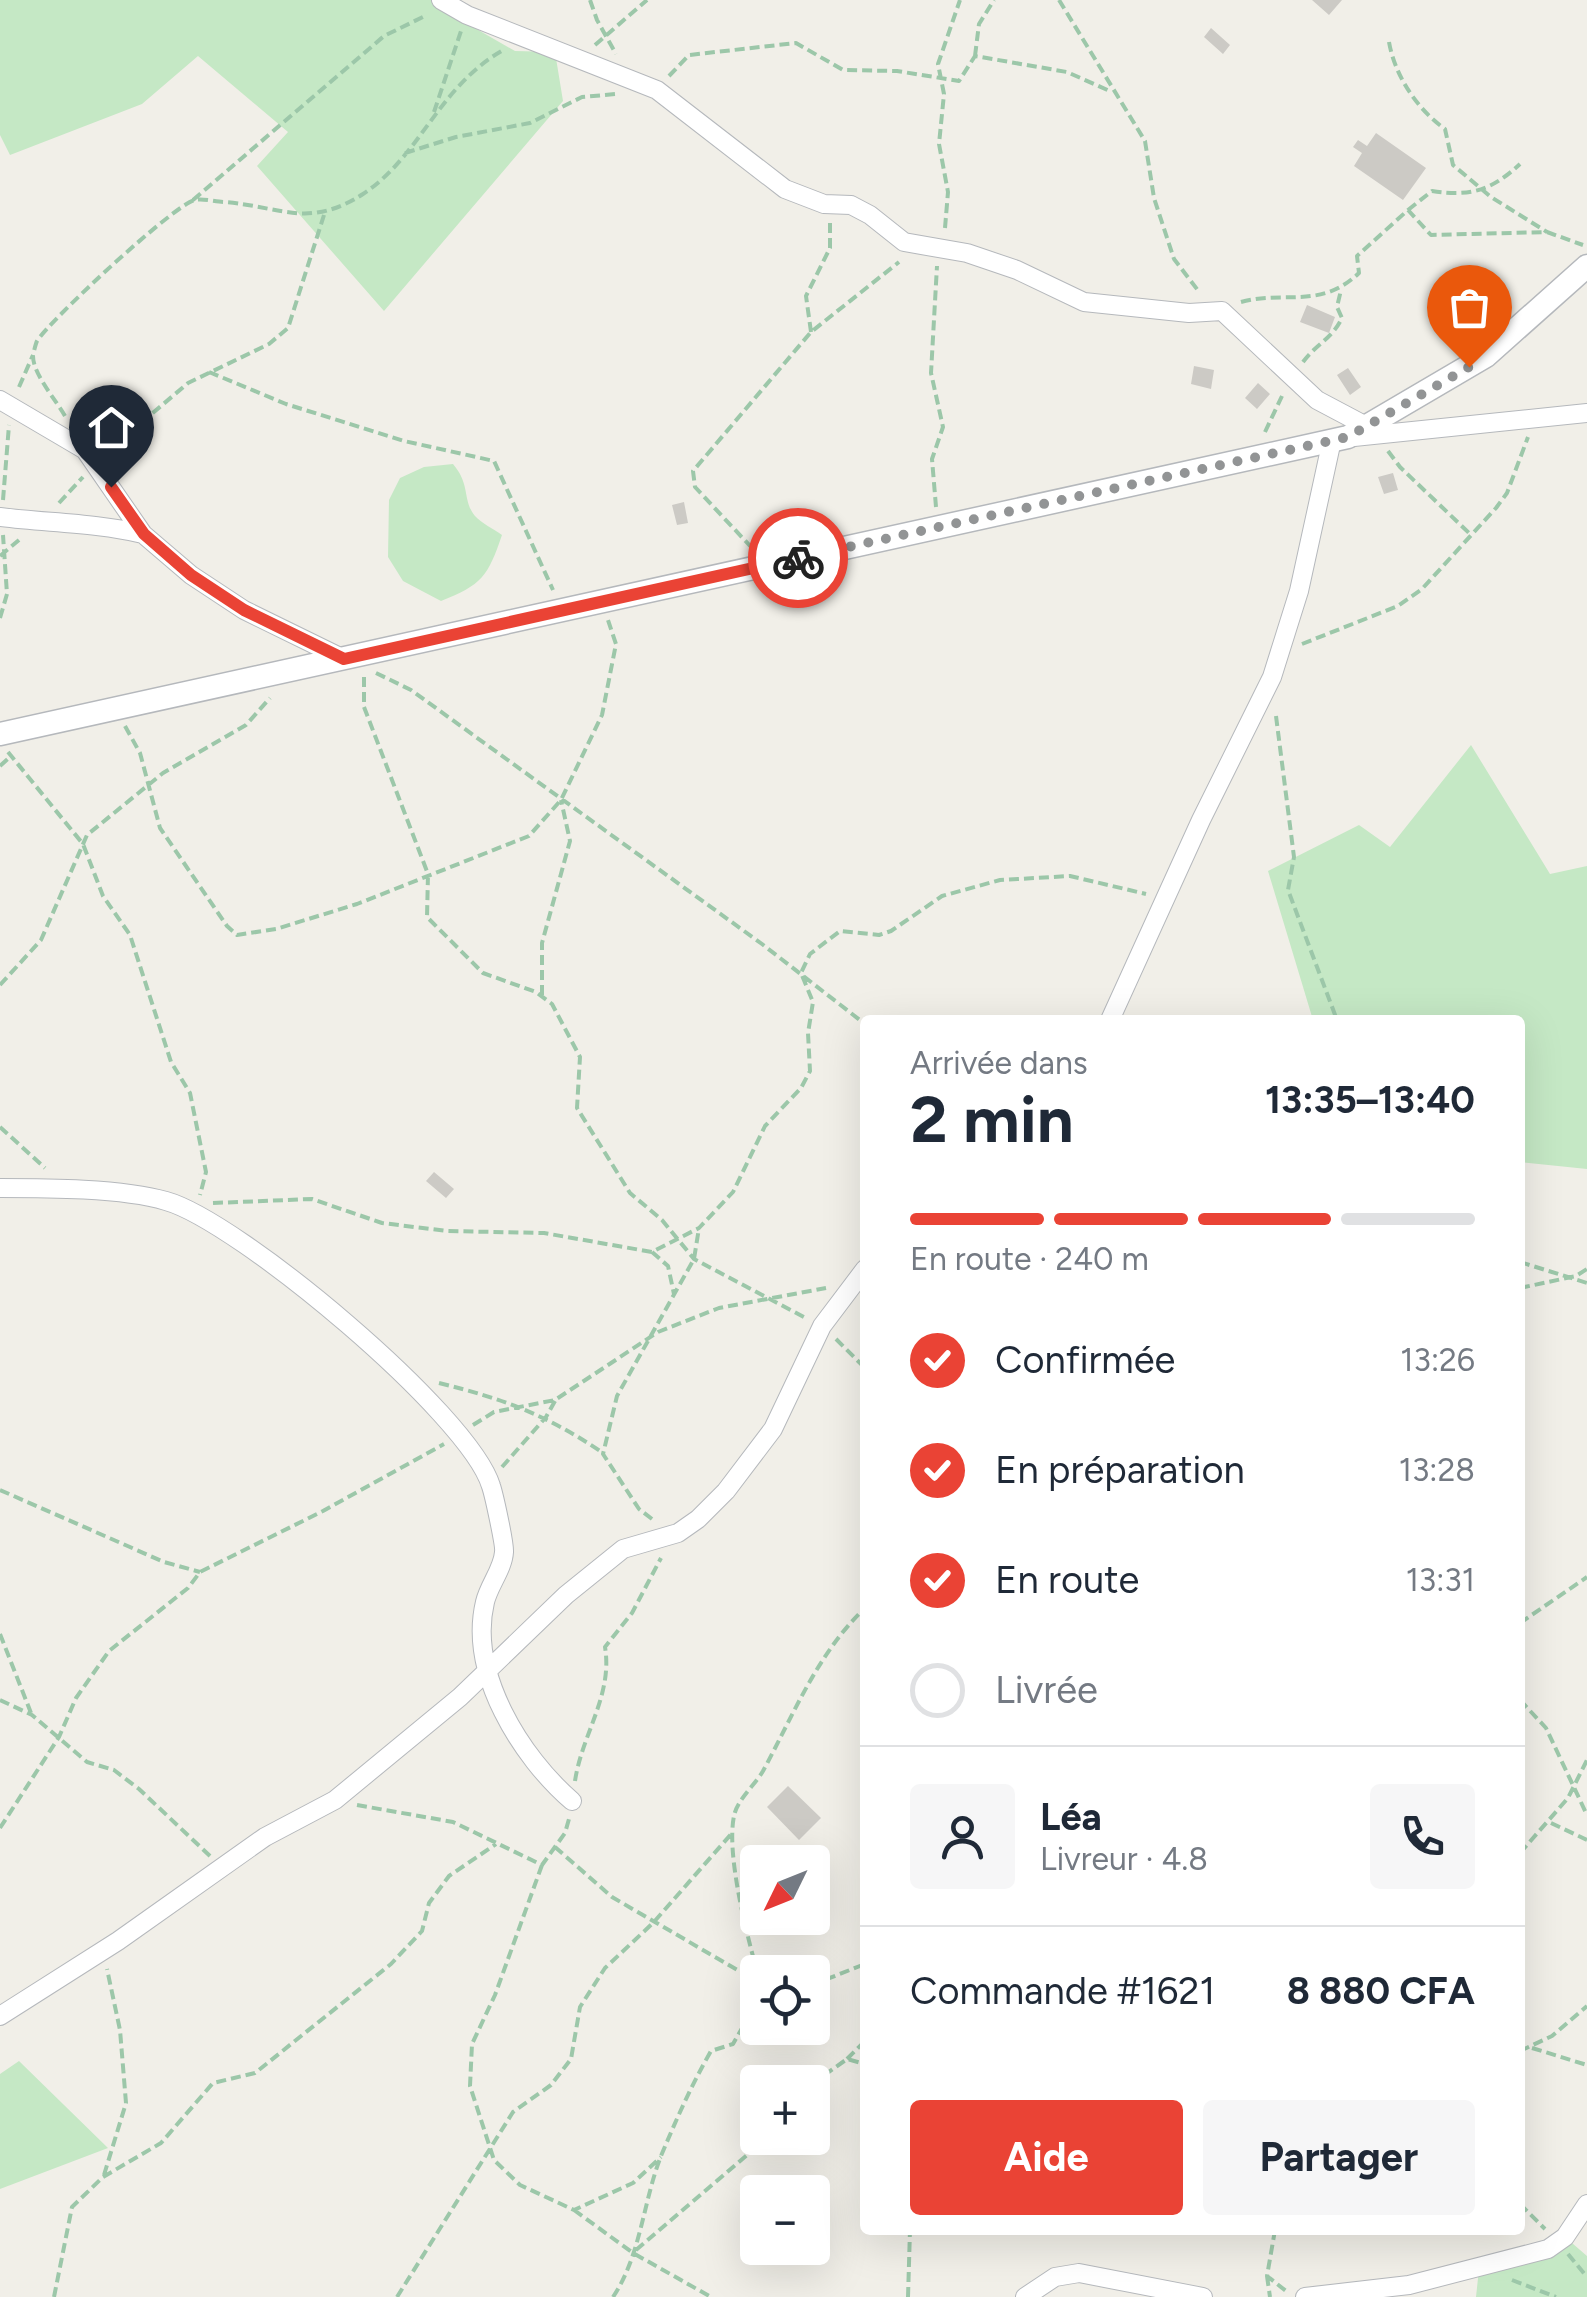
<!DOCTYPE html>
<html lang="fr">
<head>
<meta charset="utf-8">
<style>
	:root { --surface:#fff; --page:#f6f6f7; --text:#1f2937; --muted:#747a83; --line:#e0e1e3; --accent:#ea4335 }
	body { margin:0; font-family:Figtree,sans-serif; background:var(--page); color:var(--text); height:100vh; display:flex; flex-direction:column; font-size:38px; white-space:nowrap }
	* { box-sizing:border-box; margin:0 }
	p { font-size:32px; color:var(--muted) }
	.icon { flex:none; width:55px; height:55px; fill:none; stroke:currentColor; stroke-width:2; stroke-linecap:round; stroke-linejoin:round }
	.map { position:relative; flex:1; overflow:hidden }
	.side { position:absolute; left:860px; top:1015px; width:665px; height:1220px; display:flex; flex-direction:column; background:var(--surface); border-radius:10px; box-shadow:0 10px 40px #0002 }
	.side>* { flex:none }
	.needle { width:65px; rotate:227deg }
	.tools { position:absolute; left:740px; top:1845px; display:grid; gap:20px }
	.tools a { display:grid; place-items:center; width:90px; height:90px; border-radius:10px; background:var(--surface); box-shadow:0 10px 40px #0002; font-size:50px }
	.pin { position:absolute; display:grid; place-items:center; width:85px; height:85px; color:#fff; margin:-102px -42px; border-radius:50% 50% 50% 0; rotate:-45deg; box-shadow:0 0 10px #0007 }
	.pin .icon { rotate:45deg }
	.courier { position:absolute; display:grid; place-items:center; width:100px; height:100px; margin:-50px; border:8px solid #ea4335; border-radius:50%; background:#fff; color:#222; box-shadow:0 2px 12px #0007 }
	.overview em { font-style:normal; font-weight:700 }
	.overview div { display:flex; flex-direction:column-reverse }
	.overview { display:flex; align-items:center; justify-content:space-between; height:170px; padding:0 50px }
	h1 { font-size:65px; font-weight:700; line-height:75px }
	.bar { display:grid; grid-template-columns:repeat(4,1fr); gap:15px 10px; align-content:center; height:120px; padding:0 50px }
	.bar i { height:12px; border-radius:8px; background:var(--line) }
	.bar .selected { background:var(--accent) }
	.bar p { grid-column:span 4 }
	.line { display:flex; align-items:center; gap:25px; padding:0 50px; border-top:2px solid var(--line) }
	.line div { flex:1 }
	.round { display:grid; place-items:center; flex:none; width:105px; height:105px; border-radius:10px; background:var(--page) }
	ol { padding:0 50px; list-style:none }
	li { display:flex; align-items:center; gap:30px; height:110px }
	li p { margin-inline-start:auto }
	li .icon { padding:10px; border-radius:50%; background:var(--accent); color:#fff; stroke-width:4 }
	li:last-child { color:var(--muted) }
	li i { width:55px; height:55px; border:5px solid var(--line); border-radius:50% }
	.primary-button { display:flex; gap:20px; margin-top:auto; padding:20px 50px }
	.primary-button a { flex:1; height:115px; border-radius:10px; background:var(--accent); color:#fff; font-size:40px; font-weight:700; line-height:115px; text-align:center }
	.primary-button a+a { background:var(--page); color:var(--text) }
	.map>svg:first-child { display:block }
	.green { fill:#c5e8c5 }
	.building { fill:#cccac5 }
	.lines { fill:none; stroke-linecap:round; stroke-linejoin:round }
	.minor-casing { stroke:#b5b8bc; stroke-width:20 }
	.tertiary-casing { stroke:#b5b8bc; stroke-width:25 }
	.path { stroke:#9cc7a9; stroke-width:4; stroke-dasharray:10 5; stroke-linecap:butt }
	.minor { stroke:#fff; stroke-width:18 }
	.tertiary { stroke:#fff; stroke-width:22 }
	.done { stroke:#929495; stroke-width:10; stroke-dasharray:0 18 }
	.route { stroke:#ea4335; stroke-width:12 }
</style>
</head>
<body>
<div class="map">
<svg width="1587" height="2297" viewBox="0 0 1587 2297">
	<rect width="100%" height="100%" fill="#f1efe8"/>
	<path class="green" d="M 0,0 L 441,0 L 473,27 L 515,51 L 555,52 L 563,101 L 384,311 L 257,166 L 288,132 L 198,56 L 142,104 L 10,155 L 0,135 Z
		M 453,464 C 471,485 462,500 475,516 C 481,523 494,529 502,535 C 488,576 482,585 441,601 L 403,581 L 388,557 L 389,500 L 400,478 L 424,467 Z
		M 1471,745 L 1550,874 L 1587,866 L 1587,1169 L 1520,1162 L 1520,1020 L 1313,1020 L 1268,871 L 1359,825 L 1390,847 Z
		M 19,2061 L 108,2148 L 0,2189 L 0,2074 Z
		M 1565,2237 L 1587,2256 L 1587,2297 L 1476,2297 L 1479,2269 Z"/>
	<path class="building" d="M 1312,0 L 1342,0 L 1329,15 Z
		M 1211,28 L 1230,45 L 1223,54 L 1204,37 Z
		M 1376,133 L 1426,168 L 1403,200 L 1354,166 L 1362,153 L 1353,147 L 1358,140 L 1367,146 Z
		M 1307,305 L 1335,317 L 1329,333 L 1300,322 Z
		M 1194,366 L 1214,370 L 1211,389 L 1191,384 Z
		M 1348,368 L 1361,387 L 1350,395 L 1337,375 Z
		M 1258,383 L 1270,394 L 1257,409 L 1245,398 Z
		M 1393,473 L 1398,490 L 1384,494 L 1378,477 Z
		M 684,502 L 688,523 L 677,525 L 672,505 Z
		M 434,1172 L 454,1189 L 446,1198 L 426,1181 Z
		M 788,1786 L 821,1818 L 799,1840 L 767,1807 Z"/>
	<g class="lines">
		<g class="minor-casing">
			<path id="minor" d="M 441,0 L 467,15 L 657,90 L 785,189 L 824,204 L 851,205 L 870,215 L 904,242 L 967,253 L 1017,270 L 1084,302 L 1189,313 L 1222,311 L 1317,400 L 1368,427
				M 0,400 L 85,450 L 143,534 L 191,575 L 244,610 L 344,659
				M 1354,437 L 1587,413
				M 0,517 C 48,523 96,523 143,534
				M 1110,1020 L 1201,820 L 1272,677 L 1299,591 L 1332,440
				M 0,1188 C 46,1188 122,1188 166,1201 C 238,1221 469,1414 491,1486 C 494,1495 505,1545 504,1552 C 503,1569 489,1585 485,1602 C 468,1673 521,1757 572,1801
				M 0,2016 L 118,1941 L 265,1837 L 335,1800 L 460,1697 L 566,1595 L 623,1549 L 678,1533 L 698,1519 L 726,1491 L 773,1429 L 822,1326 L 865,1269
				M 1025,2297 L 1055,2277 L 1079,2273 L 1203,2297
				M 1305,2297 L 1409,2285 L 1548,2249 L 1565,2237 L 1587,2204"/>
		</g>
		<g class="tertiary-casing">
			<path id="tertiary" d="M 0,734 L 1348,437 L 1486,356 L 1587,266"/>
		</g>
		<path class="path" d="M 590,0 L 597,20 L 616,54
			M 1059,0 L 1145,141 L 1154,198 L 1174,259 L 1200,293
			M 1389,42 C 1395,76 1417,109 1445,129 L 1453,165 L 1491,197 L 1547,232
			M 595,45 L 647,0
			M 975,56 L 979,24 L 994,0
			M 669,76 L 689,55 L 796,43 L 843,70 L 897,71 L 959,81 L 975,56 L 1067,72 L 1112,92
			M 434,112 L 461,31
			M 405,153 L 456,137 L 530,123 L 582,97 L 616,94
			M 193,200 L 384,36 L 427,15
			M 1408,210 L 1432,191 C 1471,197 1492,190 1520,164
			M 945,228 L 948,192 L 939,144 L 944,94 L 938,64 L 960,0
			M 1241,302 C 1285,290 1320,310 1359,273 L 1357,256 L 1408,210 L 1431,235 L 1547,232 L 1583,245
			M 811,332 L 806,296 L 830,248 L 830,222
			M 1303,362 C 1316,344 1332,339 1342,318 L 1337,307 L 1341,290
			M 209,372 L 286,404 L 404,441 L 494,461 L 553,590
			M 19,387 L 33,355
			M 65,416 C 56,400 33,374 33,356 C 33,354 36,343 37,341 C 49,321 176,203 195,200 C 203,198 216,202 225,202 C 283,207 308,229 363,194 C 421,156 438,86 505,49
			M 1265,432 L 1282,396
			M 1388,451 L 1400,467 L 1469,533
			M 107,452 L 188,383 L 269,344 L 288,328 L 324,215
			M 3,500 L 9,425
			M 59,503 L 83,477
			M 936,507 L 932,459 L 943,427 L 931,373 L 937,266
			M 752,548 L 695,487 L 693,471 L 811,332 L 899,262
			M 0,556 L 19,540
			M 0,618 L 7,594 L 3,535
			M 1302,644 L 1398,606 L 1422,589 L 1496,508 L 1507,493 L 1528,437
			M 376,673 L 411,690 L 762,944 L 865,1024
			M 364,677 L 364,707 L 428,874 L 427,917 L 483,973 L 536,992 L 552,1004 L 580,1057 L 577,1108 L 630,1193 L 662,1220 L 694,1259 L 804,1317
			M 1276,716 L 1294,857 L 1288,890 L 1337,1020
			M 125,726 L 140,753 L 160,828 L 227,926 L 237,935 L 276,929 L 357,904 L 529,836 L 561,800 L 602,715 L 616,644 L 608,620
			M 8,752 L 83,844 L 103,896 L 130,935 L 171,1062 L 190,1093 L 206,1172 L 200,1195
			M 0,766 L 10,757
			M 0,985 L 41,940 L 87,835 L 163,773 L 246,725 L 270,698
			M 542,995 L 542,943 L 570,841 L 561,800
			M 0,1127 L 45,1168
			M 213,1203 L 312,1199 L 382,1223 L 447,1231 L 544,1233 L 652,1252 L 699,1228 L 733,1192 L 765,1126 L 801,1088 L 810,1071 L 808,1033 L 813,1002 L 801,973 L 810,954 L 840,931 L 879,935 L 891,931 L 942,896 L 1000,880 L 1070,876 L 1146,894
			M 652,1252 L 668,1266 L 674,1294
			M 1520,1262 L 1587,1283
			M 1520,1288 L 1576,1276 L 1587,1269
			M 836,1339 L 865,1368
			M 439,1383 C 504,1399 547,1415 603,1453
			M 473,1425 L 494,1412 L 555,1400 L 658,1332 L 719,1308 L 826,1288
			M 502,1467 L 546,1417 L 555,1401
			M 0,1490 L 164,1562 L 200,1572
			M 652,1519 L 639,1509 L 603,1454 L 617,1396 L 694,1259 L 699,1228
			M 1520,1623 L 1587,1577
			M 0,1634 L 31,1713
			M 0,1700 L 32,1715 L 87,1762 L 114,1770 L 139,1789 L 210,1856
			M 1520,1700 L 1546,1728 L 1587,1815
			M 575,1781 C 582,1734 613,1695 605,1647 L 632,1613 L 661,1558
			M 357,1805 L 453,1822 L 542,1865 L 565,1833 L 569,1819
			M 1551,1823 L 1587,1840
			M 0,1828 L 59,1737 L 76,1698 L 109,1651 L 188,1588 L 200,1572 L 323,1511 L 444,1444
			M 555,1847 L 612,1897 L 758,1982
			M 1520,1853 L 1568,1798 L 1587,1760
			M 542,1865 L 495,1995 L 472,2044 L 470,2086 L 494,2160 L 520,2185 L 574,2210 L 633,2183 L 661,2157
			M 758,1975 C 747,1935 726,1855 734,1816 C 737,1800 755,1785 763,1771 C 794,1714 817,1654 865,1608
			M 812,1985 L 865,1964
			M 1532,2048 L 1587,2065
			M 1520,2051 L 1552,2036 L 1587,2006
			M 847,2059 L 865,2041
			M 812,2084 L 847,2059 L 865,2064
			M 104,2175 L 126,2103 L 120,2030 L 107,1969
			M 1520,2204 L 1545,2229
			M 574,2210 L 633,2253 L 711,2297
			M 1275,2230 L 1267,2276 L 1286,2291
			M 636,2250 L 767,2138
			M 1568,2254 L 1587,2277
			M 1267,2276 L 1270,2297
			M 1512,2280 L 1556,2297
			M 54,2297 L 72,2207 L 103,2177 L 161,2143 L 213,2083 L 255,2073 L 391,1964 L 422,1931 L 429,1903 L 449,1876 L 496,1844
			M 397,2297 L 513,2112 L 551,2085 L 571,2059 L 580,2007 L 605,1968 L 653,1923 L 733,1832
			M 613,2297 C 641,2255 643,2202 661,2156 C 676,2120 691,2086 711,2051 L 733,2044 L 754,2007 L 758,1992
			M 908,2297 L 910,2230"/>
		<use href="#minor" class="minor"/>
		<use href="#tertiary" class="tertiary"/>
	</g>
	<g class="lines">
		<path class="done" d="M 798,558 L 1348,437 L 1469,367"/>
		<path class="route" d="M 111,487 L 144,534 L 191,575 L 244,610 L 344,659 L 798,558"/>
	</g>
</svg>
<div class="tools">
<a><svg class="needle" viewBox="-14 -14 28 28"><path d="M0-13l5 13h-10z" fill="#e53935"/><path d="M0 13l5-13h-10z" fill="#747a83"/></svg></a>
<a><svg class="icon" aria-label="locate" viewBox="0 0 24 24"><circle cx="12" cy="12" r="6"/><path d="M12 2v4M12 18v4M2 12h4M18 12h4"/></svg></a>
<a>+</a>
<a>−</a>
</div>
<div class="pin" style="left:1469px;top:367px;background:#ea580c"><svg class="icon" aria-label="bag" viewBox="0 0 24 24"><path d="M5 8h14l-1 12H6zM9 8a3 3 0 0 1 6 0"/></svg></div>
<div class="pin" style="left:111px;top:487px;background:#1f2937"><svg class="icon" aria-label="home" viewBox="0 0 24 24"><path d="M3 11l9-7 9 7M6 9v11h12V9"/></svg></div>
<div class="courier" style="left:798px;top:558px"><svg class="icon" aria-label="bike" viewBox="0 0 24 24"><circle cx="6" cy="16" r="4"/><circle cx="18" cy="16" r="4"/><path d="M6 16l4-8h5l3 8M10 8l3 8H6M13 5h3"/></svg></div>
<section class="side">
<div class="overview"><div><h1>2 min</h1><p>Arrivée dans</p></div><em>13:35–13:40</em></div>
<div class="bar"><i class="selected"></i><i class="selected"></i><i class="selected"></i><i></i><p>En route · 240 m</p></div>
<ol>
<li><svg class="icon" aria-label="check" viewBox="0 0 24 24"><path d="M5 12l5 5 9-10"/></svg>Confirmée<p>13:26</p></li>
<li><svg class="icon" aria-label="check" viewBox="0 0 24 24"><path d="M5 12l5 5 9-10"/></svg>En préparation<p>13:28</p></li>
<li><svg class="icon" aria-label="check" viewBox="0 0 24 24"><path d="M5 12l5 5 9-10"/></svg>En route<p>13:31</p></li>
<li><i></i>Livrée</li>
</ol>
<div class="line" style="height:180px"><a class="round"><svg class="icon" aria-label="person" viewBox="0 0 24 24"><circle cx="12" cy="8" r="4"/><path d="M4 21q1-7 8-7t8 7"/></svg></a><div><b>Léa</b><p>Livreur · 4.8</p></div><a class="round"><svg class="icon" aria-label="phone" viewBox="0 0 24 24"><path d="M5 4h4l2 5-3 2q2 4 5 5l2-3 5 2v4C11 20 4 13 5 4z"/></svg></a></div>
<div class="line" style="height:130px"><div>Commande #1621</div><b>8 880 CFA</b></div>
<div class="primary-button"><a>Aide</a><a>Partager</a></div>
</section>
</div>
</body>
</html>
